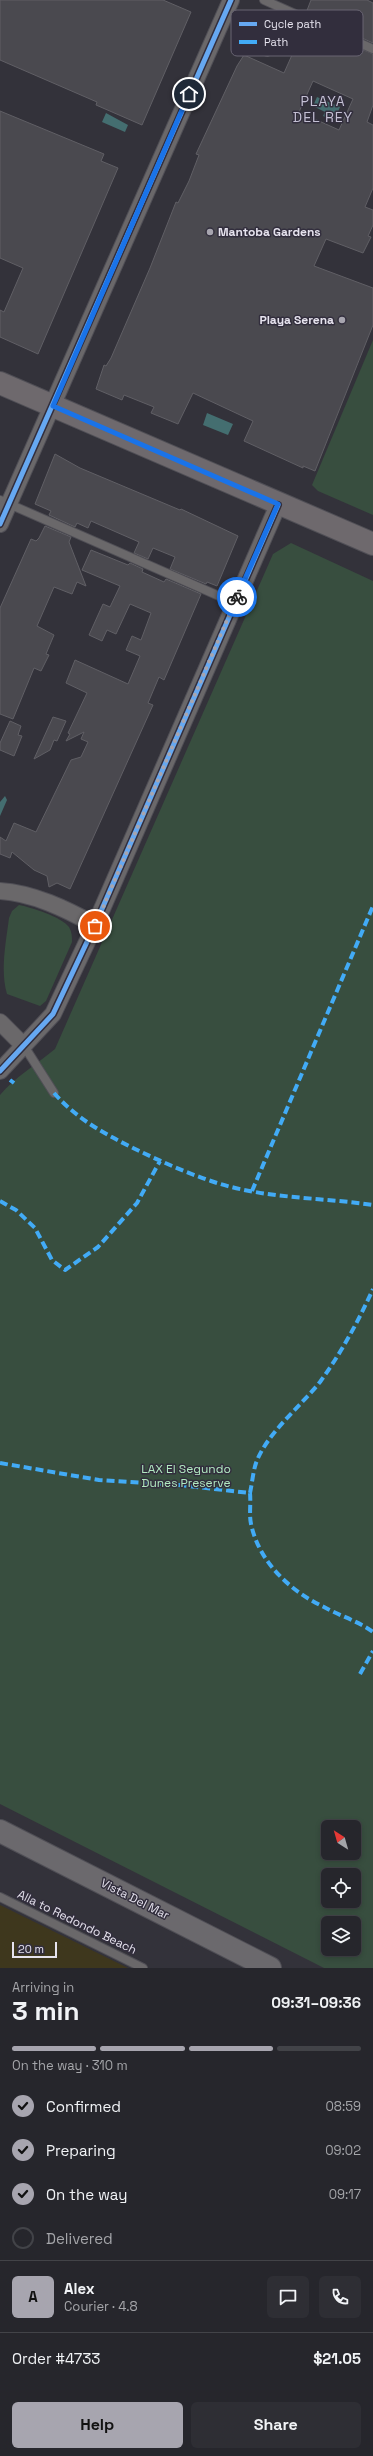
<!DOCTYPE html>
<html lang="en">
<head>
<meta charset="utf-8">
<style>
	:root { --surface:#26262c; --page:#2e2e34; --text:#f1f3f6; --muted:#a4a5a9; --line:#424348; --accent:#a7a5af }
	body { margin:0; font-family:"Space Grotesk",sans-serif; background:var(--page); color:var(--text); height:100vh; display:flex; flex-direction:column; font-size:15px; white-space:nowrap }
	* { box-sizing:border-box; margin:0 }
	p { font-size:13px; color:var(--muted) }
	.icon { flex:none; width:22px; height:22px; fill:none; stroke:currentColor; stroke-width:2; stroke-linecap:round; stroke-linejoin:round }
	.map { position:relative; height:1968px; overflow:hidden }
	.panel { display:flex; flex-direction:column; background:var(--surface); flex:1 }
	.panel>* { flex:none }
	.needle { width:26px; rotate:323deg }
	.buttons { position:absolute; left:321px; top:1820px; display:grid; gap:8px }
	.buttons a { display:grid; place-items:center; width:40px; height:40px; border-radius:6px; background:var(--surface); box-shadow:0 2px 6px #0003,0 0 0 1px var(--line); font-size:20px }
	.scale { position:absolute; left:12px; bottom:10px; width:45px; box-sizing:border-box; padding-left:4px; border:2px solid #e6e3ee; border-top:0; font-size:11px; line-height:14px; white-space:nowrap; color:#e6e3ee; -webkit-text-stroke:3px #322e3d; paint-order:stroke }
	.pin { position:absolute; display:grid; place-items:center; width:34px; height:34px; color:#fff; margin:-17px; border:2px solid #fff; border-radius:50%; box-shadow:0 1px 4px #0007 }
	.courier { position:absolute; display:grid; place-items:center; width:40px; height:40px; margin:-20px; border:3px solid #1a73e8; border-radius:50%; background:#fff; color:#222; box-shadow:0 1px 5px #0007 }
	.overview em { font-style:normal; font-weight:700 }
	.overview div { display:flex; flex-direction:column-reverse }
	.overview { display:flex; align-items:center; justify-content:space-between; height:68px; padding:0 12px }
	h1 { font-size:26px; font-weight:700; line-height:30px }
	.bar { display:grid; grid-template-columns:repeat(4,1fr); gap:6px 4px; align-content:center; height:48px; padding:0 12px }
	.bar i { height:5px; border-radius:3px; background:var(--line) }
	.bar .active { background:var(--accent) }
	.bar p { grid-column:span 4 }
	.line { display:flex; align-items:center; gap:10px; padding:0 12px; border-top:1px solid var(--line) }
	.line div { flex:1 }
	.round { display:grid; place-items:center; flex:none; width:42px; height:42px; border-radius:6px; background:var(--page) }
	ol { padding:0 12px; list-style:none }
	li { display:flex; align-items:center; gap:12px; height:44px }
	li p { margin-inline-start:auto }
	li .icon { padding:4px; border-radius:50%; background:var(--accent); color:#111; stroke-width:4 }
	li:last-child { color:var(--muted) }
	li i { width:22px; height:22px; border:2px solid var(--line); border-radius:50% }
	.button { display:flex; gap:8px; margin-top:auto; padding:8px 12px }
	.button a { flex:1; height:46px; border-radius:6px; background:var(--accent); color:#111; font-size:16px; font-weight:700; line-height:46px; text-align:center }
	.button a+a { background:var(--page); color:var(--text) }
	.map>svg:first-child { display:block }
	.green { fill:#384e3f; fill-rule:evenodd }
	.sand { fill:#3e371d }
	.water { fill:#446e70 }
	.building { fill:#4a494f; stroke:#605f65; fill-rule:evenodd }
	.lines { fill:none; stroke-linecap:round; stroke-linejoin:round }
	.lane-casing { stroke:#504f56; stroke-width:10 }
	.street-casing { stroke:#504f56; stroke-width:18 }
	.secondary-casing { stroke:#504f56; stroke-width:24 }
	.primary-casing { stroke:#504f56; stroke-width:24 }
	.lane { stroke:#6a686a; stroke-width:8 }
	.street { stroke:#6a686a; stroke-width:16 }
	.secondary { stroke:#6e696d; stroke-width:22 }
	.primary { stroke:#6b696d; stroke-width:22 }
	.quiet { stroke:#42abf6; stroke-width:4; stroke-dasharray:8 4; stroke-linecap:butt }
	.cycleway-casing { stroke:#322e3d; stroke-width:8 }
	.cycleway { stroke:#66a8f1; stroke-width:5 }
	.done { stroke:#a7a5af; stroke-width:4; stroke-dasharray:0 7.2 }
	.route { stroke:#1a73e8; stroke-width:5 }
	.poi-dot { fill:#a7a5af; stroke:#322e3d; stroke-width:1.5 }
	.labels { text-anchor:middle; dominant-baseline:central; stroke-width:3; stroke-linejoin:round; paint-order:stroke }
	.poi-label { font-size:12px; font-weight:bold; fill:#e6e3ee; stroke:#322e3d; text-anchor:start }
	.park-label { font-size:12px; fill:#b1e9c0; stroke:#322e3d }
	.street-label { font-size:12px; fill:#e6e3ee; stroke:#322e3d }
	.quarter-label { font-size:14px; letter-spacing:1px; fill:#c4c0d4; stroke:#322e3d }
	.key { fill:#322e3d; stroke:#686472; stroke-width:1 }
	.key-label { font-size:11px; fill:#e6e3ee }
</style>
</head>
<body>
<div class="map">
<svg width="373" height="1968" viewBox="0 0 373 1968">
	<rect width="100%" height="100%" fill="#33323a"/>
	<path class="green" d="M 373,340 L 373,515 L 318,491 L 312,485 Z
		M 291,543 L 373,581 L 373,1968 L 324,1968 L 0,1804 L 0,1095 C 15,1077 37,1064 55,1049 L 273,554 ZM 328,1827 L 354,1827 L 354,1853 L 328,1853 ZM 328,1875 L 354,1875 L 354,1901 L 328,1901 ZM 328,1923 L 354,1923 L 354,1949 L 328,1949 Z
		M 19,905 C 30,907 62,917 69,927 C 72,932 72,937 72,942 L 46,1001 L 40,1006 L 7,994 C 0,971 6,942 9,918 L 12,911 Z"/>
	<path class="sand" d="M 0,1905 L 128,1968 L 0,1968 Z"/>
	<path class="water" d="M 317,97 L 340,107 L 334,121 L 323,116 L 325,112 L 313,106 Z
		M 106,113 L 128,125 L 125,132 L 102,122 Z
		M 207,413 L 233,424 L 228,435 L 203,425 Z
		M 5,796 L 7,800 L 0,816 L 0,802 Z"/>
	<path class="building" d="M 0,0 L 163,0 L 191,12 L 142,125 L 96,105 L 97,102 L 0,60 Z
		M 311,0 L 367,0 L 373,3 L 373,43 L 306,13 Z
		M 301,23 L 373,54 L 373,105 L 367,122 L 373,125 L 373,188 L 365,207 L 373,210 L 373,225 L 368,236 L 371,237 L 363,253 L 326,239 L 314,266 L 373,288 L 373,325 L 315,471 L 303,466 L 303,468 L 244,441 L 253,421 L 193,393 L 178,424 L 151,413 L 154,407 L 124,395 L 122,400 L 96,389 L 104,365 L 106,366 L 111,358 L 150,268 L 176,202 L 178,203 L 189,181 L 199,155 L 196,154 L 237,66 L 244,55 L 284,73 L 296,46 L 292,44 ZM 313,81 L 353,99 L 339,130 L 299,112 Z
		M 0,111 L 104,154 L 101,161 L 118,168 L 38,354 L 0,337 L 0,310 L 4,312 L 23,268 L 0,258 Z
		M 55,454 L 80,468 L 180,510 L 181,509 L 238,536 L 217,586 L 207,582 L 206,584 L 170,569 L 175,557 L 153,548 L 148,559 L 134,553 L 139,542 L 91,521 L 88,528 L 77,523 L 75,527 L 49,515 L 51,511 L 35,504 Z
		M 45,526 L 71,537 L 69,542 L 86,586 L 77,582 L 72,594 L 54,587 L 37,626 L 54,635 L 46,654 L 49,655 L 41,671 L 34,668 L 13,719 L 0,714 L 0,608 L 31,539 L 36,541 L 39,538 Z
		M 91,550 L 128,565 L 130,563 L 143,569 L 142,572 L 164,582 L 166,579 L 201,594 L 164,680 L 159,677 L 148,703 L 153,705 L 70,889 L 57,883 L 49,887 L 47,876 L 34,870 L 12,852 L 10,858 L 0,854 L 0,837 L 6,841 L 14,823 L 36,832 L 71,760 L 81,757 L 88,742 L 81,739 L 84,732 L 66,741 L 70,734 L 68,733 L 87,693 L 66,683 L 75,660 L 128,684 L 140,656 L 126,650 L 132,636 L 141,640 L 151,613 L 130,604 L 116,634 L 107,630 L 102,641 L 89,635 L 103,604 L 110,607 L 120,586 L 82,570 Z
		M 53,717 L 66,721 L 57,741 L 54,740 L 50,750 L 34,759 Z
		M 10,721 L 21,726 L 18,735 L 22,736 L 14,756 L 0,750 L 0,743 Z"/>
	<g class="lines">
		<g class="lane-casing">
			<path id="lane" d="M 264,0 L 373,49
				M 267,52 L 285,10
				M 0,500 L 235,603
				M 24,1046 L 54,1093
				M 0,1897 L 143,1968"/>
		</g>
		<g class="street-casing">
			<path id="street" d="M 0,524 L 231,0
				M 0,891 C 33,893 66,909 95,925
				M 0,1022 L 24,1046
				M 0,1071 L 53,1014 L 95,925 L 278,505"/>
		</g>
		<g class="secondary-casing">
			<path id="secondary" d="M 0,383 L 373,544"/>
		</g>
		<g class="primary-casing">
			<path id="primary" d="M 0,1831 L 270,1968"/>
		</g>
		<use href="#lane" class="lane"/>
		<use href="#street" class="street"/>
		<use href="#secondary" class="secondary"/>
		<use href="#primary" class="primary"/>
		<path class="quiet" d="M 10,1080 L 14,1083
			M 54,1093 C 77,1119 103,1133 133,1148 C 158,1160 184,1172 211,1181 C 263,1199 319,1197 373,1205
			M 252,1191 L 373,906
			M 0,1201 L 16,1210 L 35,1228 L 52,1260 L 65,1270 L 98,1247 L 137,1203 L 160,1161
			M 0,1463 L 99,1480 L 179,1485 L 250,1493 C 251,1503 249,1515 251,1524 C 259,1562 290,1591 324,1607 C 340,1616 358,1621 373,1632
			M 250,1493 C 252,1484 253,1472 256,1463 C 267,1433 300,1407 320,1382 C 341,1353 358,1322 373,1289
			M 360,1674 L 373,1651"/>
		<g class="cycleway-casing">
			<path id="cycleway" d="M 0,524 L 231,0
				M 0,1071 L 53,1014 L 95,925 L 278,505"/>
		</g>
		<use href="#cycleway" class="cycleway"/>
	</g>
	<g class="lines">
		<path class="done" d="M 95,926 L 237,597"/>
		<path class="route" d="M 189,94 L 53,406 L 278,504 L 237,597"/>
	</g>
	<g class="poi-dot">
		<circle cx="210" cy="232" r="4"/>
		<circle cx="342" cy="320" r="4"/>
	</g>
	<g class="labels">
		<g class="poi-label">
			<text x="218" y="232">Mantoba Gardens</text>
			<text x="334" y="320" text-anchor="end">Playa Serena</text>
		</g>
		<g class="park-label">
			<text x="186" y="1469">LAX El Segundo<tspan x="186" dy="14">Dunes Preserve</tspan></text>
		</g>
		<g class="street-label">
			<text transform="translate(135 1899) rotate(27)">Vista Del Mar</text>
			<text transform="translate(77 1922) rotate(26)">Alla to Redondo Beach</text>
		</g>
		<g class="quarter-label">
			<text x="323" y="101">PLAYA<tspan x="323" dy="16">DEL REY</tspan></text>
		</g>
	</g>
	<rect x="231" y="10" width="132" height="46" rx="6" class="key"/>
	<rect x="239" y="22" width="18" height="4" fill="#66a8f1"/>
	<rect x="239" y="40" width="18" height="4" fill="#42abf6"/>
	<g class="key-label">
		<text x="264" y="28">Cycle path</text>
		<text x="264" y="46">Path</text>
	</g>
</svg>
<div class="buttons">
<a><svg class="needle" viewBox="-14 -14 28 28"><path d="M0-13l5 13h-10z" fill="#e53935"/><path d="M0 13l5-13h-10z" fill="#a4a5a9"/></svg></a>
<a><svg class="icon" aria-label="locate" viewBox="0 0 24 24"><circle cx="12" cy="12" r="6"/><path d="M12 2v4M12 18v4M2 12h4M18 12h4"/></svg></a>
<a><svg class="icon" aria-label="layers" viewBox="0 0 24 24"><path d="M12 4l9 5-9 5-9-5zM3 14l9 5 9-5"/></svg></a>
</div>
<div class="scale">20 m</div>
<div class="pin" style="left:95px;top:926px;background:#ea580c"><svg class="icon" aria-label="bag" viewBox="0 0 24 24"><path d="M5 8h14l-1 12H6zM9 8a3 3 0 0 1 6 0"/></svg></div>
<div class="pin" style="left:189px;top:94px;background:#1f2937"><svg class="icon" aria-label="home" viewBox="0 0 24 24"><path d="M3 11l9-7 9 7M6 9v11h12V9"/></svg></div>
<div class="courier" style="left:237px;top:597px"><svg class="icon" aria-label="bike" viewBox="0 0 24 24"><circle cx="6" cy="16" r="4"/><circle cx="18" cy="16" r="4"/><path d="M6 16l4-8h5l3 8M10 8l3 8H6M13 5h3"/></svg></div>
</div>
<section class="panel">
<div class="overview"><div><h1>3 min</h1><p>Arriving in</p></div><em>09:31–09:36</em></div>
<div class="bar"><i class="active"></i><i class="active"></i><i class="active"></i><i></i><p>On the way · 310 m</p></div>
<ol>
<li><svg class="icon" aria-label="check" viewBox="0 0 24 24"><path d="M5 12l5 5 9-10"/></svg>Confirmed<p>08:59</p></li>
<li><svg class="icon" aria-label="check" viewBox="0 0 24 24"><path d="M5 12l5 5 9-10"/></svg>Preparing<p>09:02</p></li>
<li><svg class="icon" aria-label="check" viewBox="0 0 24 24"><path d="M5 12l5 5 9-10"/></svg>On the way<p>09:17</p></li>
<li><i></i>Delivered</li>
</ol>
<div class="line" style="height:72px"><b class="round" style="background:var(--accent);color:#111">A</b><div><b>Alex</b><p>Courier · 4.8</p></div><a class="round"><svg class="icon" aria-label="chat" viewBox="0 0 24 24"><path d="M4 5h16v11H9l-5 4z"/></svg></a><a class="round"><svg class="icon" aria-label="phone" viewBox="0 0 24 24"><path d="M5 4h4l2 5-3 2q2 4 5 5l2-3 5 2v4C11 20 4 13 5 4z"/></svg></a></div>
<div class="line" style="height:52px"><div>Order #4733</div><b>$21.05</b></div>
<div class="button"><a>Help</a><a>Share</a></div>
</section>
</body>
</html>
